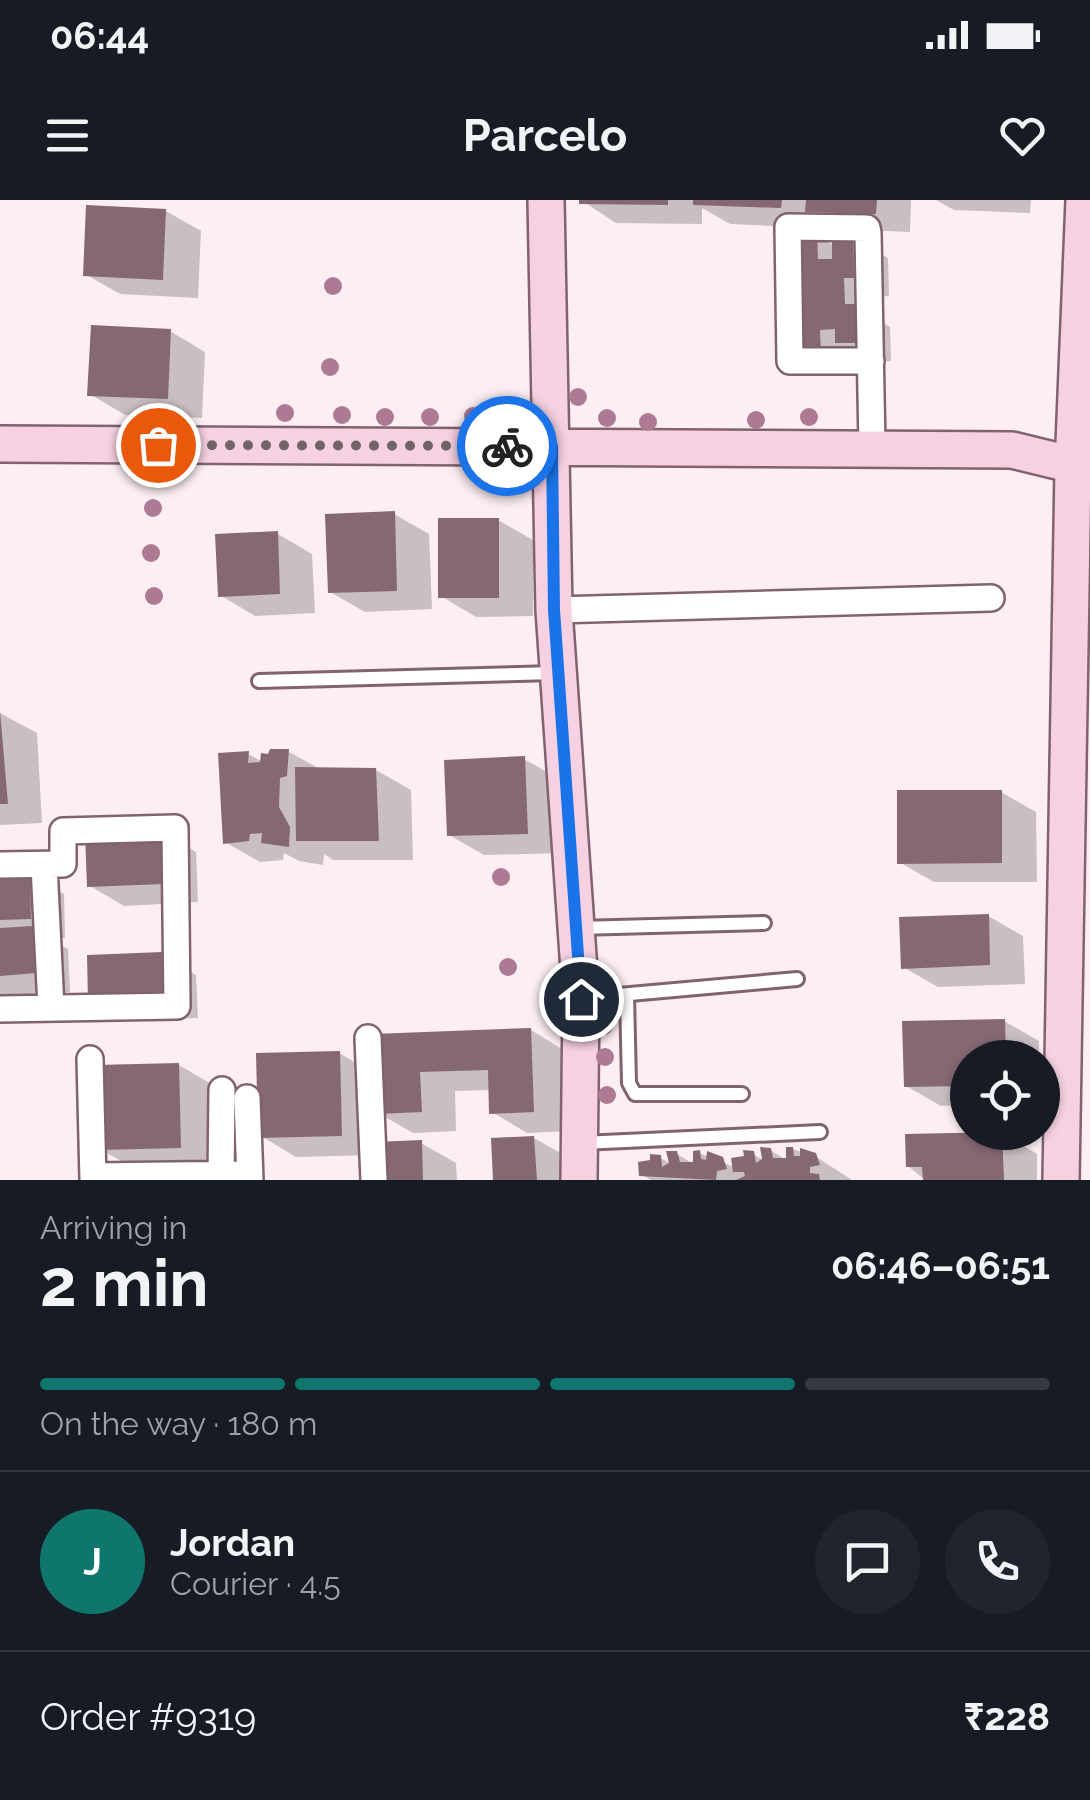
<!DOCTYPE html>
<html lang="en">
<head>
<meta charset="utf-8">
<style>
	:root { --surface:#171b24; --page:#20242c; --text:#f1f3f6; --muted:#9ea1a6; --line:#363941; --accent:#0f766e }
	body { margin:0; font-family:Raleway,sans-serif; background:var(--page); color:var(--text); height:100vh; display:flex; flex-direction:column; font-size:38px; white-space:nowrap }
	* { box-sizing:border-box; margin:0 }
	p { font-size:32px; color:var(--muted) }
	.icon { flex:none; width:55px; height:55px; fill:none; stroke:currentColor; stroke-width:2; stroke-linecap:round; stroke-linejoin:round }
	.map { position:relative; height:980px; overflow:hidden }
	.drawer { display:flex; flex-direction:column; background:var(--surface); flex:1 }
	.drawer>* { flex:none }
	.fabs { position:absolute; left:950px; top:840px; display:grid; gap:20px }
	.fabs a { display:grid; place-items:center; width:110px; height:110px; border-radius:50%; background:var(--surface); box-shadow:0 2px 8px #0004; font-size:50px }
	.pin { position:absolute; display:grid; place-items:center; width:85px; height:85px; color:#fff; margin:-42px; border:5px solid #fff; border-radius:50%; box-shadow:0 2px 10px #0007 }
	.courier { position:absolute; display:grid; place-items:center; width:100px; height:100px; margin:-50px; border:8px solid #1a73e8; border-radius:50%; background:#fff; color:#222; box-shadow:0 2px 12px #0007 }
	.head em { font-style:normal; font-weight:700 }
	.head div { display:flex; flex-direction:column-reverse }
	.head { display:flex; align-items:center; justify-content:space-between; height:170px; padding:0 40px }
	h1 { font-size:65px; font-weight:700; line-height:75px }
	.bar { display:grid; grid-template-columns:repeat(4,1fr); gap:15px 10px; align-content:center; height:120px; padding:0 40px }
	.bar i { height:12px; border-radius:8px; background:var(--line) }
	.bar .on { background:var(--accent) }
	.bar p { grid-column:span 4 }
	.line { display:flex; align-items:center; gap:25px; padding:0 40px; border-top:2px solid var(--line) }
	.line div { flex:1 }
	.round { display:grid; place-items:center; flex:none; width:105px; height:105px; border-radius:52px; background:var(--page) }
	.status { display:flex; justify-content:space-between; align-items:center; height:70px; padding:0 50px; background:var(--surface); direction:ltr }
	.status svg { height:28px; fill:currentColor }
	header { display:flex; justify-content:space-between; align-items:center; height:130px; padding:0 40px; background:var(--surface); font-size:45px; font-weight:700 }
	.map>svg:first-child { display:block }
	.shadow { fill:#0003 }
	.building { fill:#866874 }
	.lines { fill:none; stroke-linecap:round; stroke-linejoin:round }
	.lane-casing { stroke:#80636e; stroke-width:18 }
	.street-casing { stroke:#80636e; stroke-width:30 }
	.secondary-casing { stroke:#80636e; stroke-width:40 }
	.lane { stroke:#fff; stroke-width:12 }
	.street { stroke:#fff; stroke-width:25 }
	.secondary { stroke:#f6d1e2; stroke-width:35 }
	.tree { fill:#ad7a93 }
	.done { stroke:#706469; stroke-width:10; stroke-dasharray:0 18 }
	.route { stroke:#1a73e8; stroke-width:12 }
</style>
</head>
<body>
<div class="status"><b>06:44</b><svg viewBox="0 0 49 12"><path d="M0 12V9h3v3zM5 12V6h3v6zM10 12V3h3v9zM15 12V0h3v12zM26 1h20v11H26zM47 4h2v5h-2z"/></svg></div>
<header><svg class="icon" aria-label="menu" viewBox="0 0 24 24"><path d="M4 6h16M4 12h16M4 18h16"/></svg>Parcelo<svg class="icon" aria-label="heart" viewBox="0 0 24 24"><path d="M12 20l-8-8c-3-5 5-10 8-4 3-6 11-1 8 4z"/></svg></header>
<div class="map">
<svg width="1090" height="980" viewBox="0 0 1090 980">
	<rect width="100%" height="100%" fill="#fceef3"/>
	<path class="shadow" d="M 581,0 L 911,0 L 910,32 L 730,24 L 702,8 L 702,24 L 616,23 Z
		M 936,0 L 1031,0 L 1030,13 L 954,10 Z
		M 166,11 L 201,31 L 198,98 L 120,94 L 85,74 Z
		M 816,36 L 835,46 L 853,37 L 888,58 L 889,96 L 878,97 L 879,120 L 890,127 L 891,161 L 873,162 L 855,173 L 830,174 L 795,154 Z
		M 170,131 L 205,152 L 202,218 L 125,215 L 90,194 Z
		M 394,314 L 429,334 L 432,409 L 365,412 L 330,392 Z
		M 498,320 L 533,340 L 533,416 L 476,417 L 441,396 Z
		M 278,334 L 312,354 L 315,413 L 255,416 L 220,395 Z
		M 0,513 L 37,533 L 42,623 L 0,625 Z
		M 289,552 L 320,569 L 376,570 L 411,590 L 413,660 L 333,660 L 324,654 L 323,665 L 299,661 L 284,653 L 283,660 L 260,662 L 225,642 L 248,554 L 263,562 Z
		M 524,559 L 559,579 L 562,653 L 484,655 L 449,635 Z
		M 1001,592 L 1036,612 L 1037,682 L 934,682 L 899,662 Z
		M 161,632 L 196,652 L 198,702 L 124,706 L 90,686 Z
		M 29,674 L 64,694 L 65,738 L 50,738 L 68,749 L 70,792 L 0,797 L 0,675 Z
		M 988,716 L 1023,736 L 1025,784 L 938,787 L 903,767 Z
		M 161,755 L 196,775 L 198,818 L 126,820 L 91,800 Z
		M 1004,821 L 1039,841 L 1039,858 L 968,858 L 968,905 L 941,906 L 906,886 Z
		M 531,830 L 565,851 L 569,931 L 527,933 L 492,912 L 491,890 L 455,891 L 456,931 L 413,933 L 375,911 L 376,945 L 421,943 L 456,963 L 457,980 L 380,980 L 378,955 L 296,957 L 261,936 L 339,853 L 377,875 Z
		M 179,865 L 213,885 L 215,966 L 135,969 L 100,949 Z
		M 1002,933 L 1037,954 L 1037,980 L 925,980 L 908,966 Z
		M 534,938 L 569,958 L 570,980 L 495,980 Z
		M 792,949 L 815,956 L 852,980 L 651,980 L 642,975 L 660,958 L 672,964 L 677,954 L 695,965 L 699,953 L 734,967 L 753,954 L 765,961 L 770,950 L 788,961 Z"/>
	<path class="building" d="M 579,0 L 668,0 L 668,5 L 579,4 Z
		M 693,0 L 782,0 L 781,8 L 693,5 Z
		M 806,0 L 877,0 L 876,14 L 805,12 Z
		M 86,5 L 166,9 L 163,80 L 83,76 Z
		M 817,33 L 818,59 L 832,59 L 832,35 L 853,35 L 854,78 L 844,78 L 845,104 L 856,104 L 857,143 L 835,143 L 835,129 L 820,130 L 821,154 L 793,156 L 789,34 Z
		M 91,125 L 171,129 L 168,199 L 87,196 Z
		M 395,311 L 397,391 L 328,393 L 325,314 Z
		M 438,318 L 499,318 L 499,398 L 438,398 Z
		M 278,331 L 280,394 L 218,397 L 215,334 Z
		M 0,511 L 8,604 L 0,604 Z
		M 270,549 L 289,549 L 287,576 L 280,578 L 279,607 L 290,627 L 289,647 L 261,643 L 262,633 L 250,634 L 249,641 L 223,644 L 218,553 L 249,551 L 248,563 L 260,562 L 261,553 L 268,554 Z
		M 525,556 L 528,634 L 447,636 L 444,560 Z
		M 295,567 L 376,568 L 379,641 L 296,641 Z
		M 897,590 L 1002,590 L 1002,663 L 897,664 Z
		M 162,629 L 164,684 L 87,687 L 85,633 Z
		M 30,671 L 31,719 L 0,720 L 0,672 Z
		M 989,714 L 990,765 L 901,769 L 899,717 Z
		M 33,726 L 36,773 L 0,776 L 0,728 Z
		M 162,752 L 163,799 L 88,802 L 87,755 Z
		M 1005,819 L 1006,858 L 968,858 L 968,886 L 904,887 L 902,821 Z
		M 531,828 L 534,912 L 489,914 L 488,870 L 420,872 L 422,912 L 376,914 L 373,834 Z
		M 340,851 L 342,936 L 258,938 L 256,853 Z
		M 179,863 L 181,948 L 98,950 L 96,865 Z
		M 1002,932 L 1004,980 L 923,980 L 922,967 L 906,967 L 905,934 Z
		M 534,936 L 537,980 L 493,980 L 491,938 Z
		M 422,940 L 423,980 L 377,980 L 375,942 Z
		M 760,947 L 771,948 L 773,958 L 786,958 L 786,947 L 793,947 L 794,956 L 800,956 L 800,948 L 816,953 L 820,965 L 810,967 L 810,973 L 819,974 L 820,980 L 736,980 L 745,976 L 744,972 L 733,972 L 731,958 L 744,956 L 743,950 L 754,951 L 756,963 L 762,959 Z
		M 700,950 L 701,959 L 706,960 L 707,951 L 723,957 L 727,969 L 717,971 L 716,980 L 639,976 L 638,962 L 650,960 L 650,954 L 661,955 L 662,967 L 669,963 L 666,951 L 677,951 L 680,962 L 693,962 L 693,951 Z"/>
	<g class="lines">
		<g class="lane-casing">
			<path id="lane" d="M 259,481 L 556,473
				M 578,728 L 764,723
				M 627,795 L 629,883 L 635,894 L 742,894
				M 585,798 L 797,779
				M 582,943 L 820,932"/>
		</g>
		<g class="street-casing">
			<path id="street" d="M 871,161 L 790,161 L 788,27 L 867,28 L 868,33 L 872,247
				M 554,410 L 991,398
				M 0,665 L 63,664 L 63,631 L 175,628 L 177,806 L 0,809
				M 44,665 L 51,808
				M 368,838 L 374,980
				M 90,859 L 93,980
				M 247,898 L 250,980
				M 93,976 L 249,974
				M 221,980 L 222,890"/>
		</g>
		<g class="secondary-casing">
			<path id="secondary" d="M 546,0 L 554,410 L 581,799 L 579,980
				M 0,244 L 1012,250 L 1090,269
				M 1061,980 L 1073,268 L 1084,0"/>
		</g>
		<use href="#lane" class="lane"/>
		<use href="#street" class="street"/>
		<use href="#secondary" class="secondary"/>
	</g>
	<g class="tree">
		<circle cx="333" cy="86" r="9"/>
		<circle cx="330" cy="167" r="9"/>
		<circle cx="578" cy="197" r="9"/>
		<circle cx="285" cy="213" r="9"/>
		<circle cx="513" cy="214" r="9"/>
		<circle cx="342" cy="215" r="9"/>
		<circle cx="473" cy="216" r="9"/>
		<circle cx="385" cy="217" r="9"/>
		<circle cx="430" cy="217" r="9"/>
		<circle cx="809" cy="217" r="9"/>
		<circle cx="607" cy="218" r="9"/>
		<circle cx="756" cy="220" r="9"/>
		<circle cx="648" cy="222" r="9"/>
		<circle cx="153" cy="308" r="9"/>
		<circle cx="151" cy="353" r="9"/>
		<circle cx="154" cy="396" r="9"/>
		<circle cx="501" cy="677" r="9"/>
		<circle cx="508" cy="767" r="9"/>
		<circle cx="604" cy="826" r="9"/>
		<circle cx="605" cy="857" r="9"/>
		<circle cx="607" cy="895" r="9"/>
	</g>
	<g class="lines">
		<path class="done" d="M 158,245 L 507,246"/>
		<path class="route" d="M 507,246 L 552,246 L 554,410 L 581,799"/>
	</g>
</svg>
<div class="fabs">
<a><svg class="icon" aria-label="locate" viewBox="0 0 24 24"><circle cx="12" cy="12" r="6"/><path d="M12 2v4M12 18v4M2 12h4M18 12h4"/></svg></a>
</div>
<div class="pin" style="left:158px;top:245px;background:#ea580c"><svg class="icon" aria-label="bag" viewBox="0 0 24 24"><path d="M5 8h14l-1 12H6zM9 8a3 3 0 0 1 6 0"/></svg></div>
<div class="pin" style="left:581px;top:799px;background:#1f2937"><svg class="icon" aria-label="home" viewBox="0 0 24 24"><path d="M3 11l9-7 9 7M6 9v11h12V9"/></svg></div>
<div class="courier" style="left:507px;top:246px"><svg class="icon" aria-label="bike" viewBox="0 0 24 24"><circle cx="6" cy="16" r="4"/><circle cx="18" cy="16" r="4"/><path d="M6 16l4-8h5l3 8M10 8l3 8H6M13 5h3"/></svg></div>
</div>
<section class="drawer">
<div class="head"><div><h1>2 min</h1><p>Arriving in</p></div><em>06:46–06:51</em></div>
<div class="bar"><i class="on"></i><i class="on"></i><i class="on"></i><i></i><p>On the way · 180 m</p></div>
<div class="line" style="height:180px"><b class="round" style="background:var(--accent);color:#fff">J</b><div><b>Jordan</b><p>Courier · 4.5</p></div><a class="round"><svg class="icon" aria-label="chat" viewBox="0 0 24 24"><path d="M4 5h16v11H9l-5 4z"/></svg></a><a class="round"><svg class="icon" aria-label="phone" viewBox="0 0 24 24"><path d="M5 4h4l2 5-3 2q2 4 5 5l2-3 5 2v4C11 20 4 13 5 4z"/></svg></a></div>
<div class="line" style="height:130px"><div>Order #9319</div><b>₹228</b></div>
</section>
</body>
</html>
